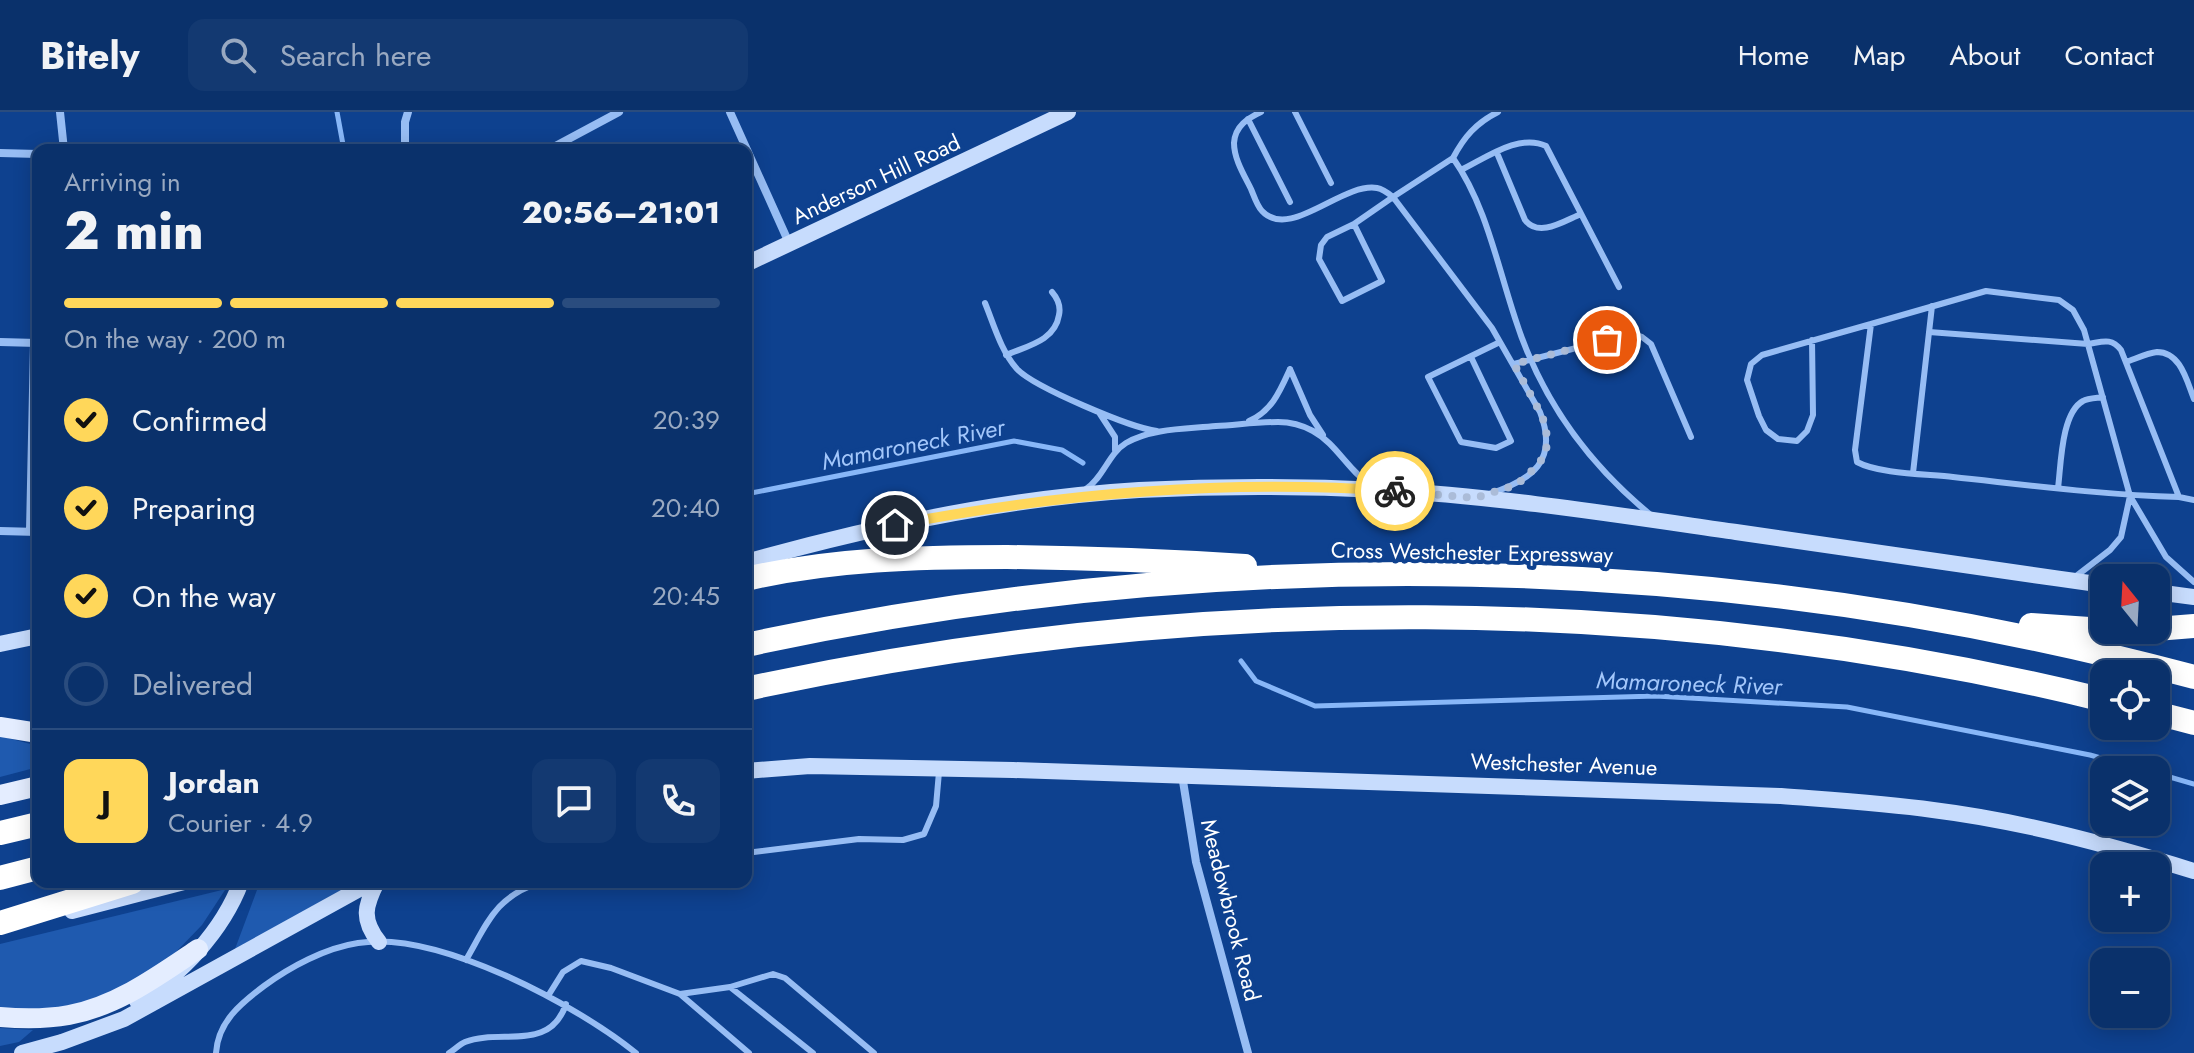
<!DOCTYPE html>
<html lang="en">
<head>
<meta charset="utf-8">
<style>
	:root { --surface:#0a316b; --page:#133971; --text:#f1f3f6; --muted:#99a9c1; --line:#2a4c7e; --accent:#ffd75a }
	body { margin:0; font-family:Jost,sans-serif; background:var(--page); color:var(--text); height:100vh; display:flex; flex-direction:column; font-size:30px; white-space:nowrap }
	* { box-sizing:border-box; margin:0 }
	p { font-size:26px; color:var(--muted) }
	.icon { flex:none; width:44px; height:44px; fill:none; stroke:currentColor; stroke-width:2; stroke-linecap:round; stroke-linejoin:round }
	.map { position:relative; flex:1; overflow:hidden }
	.details { position:absolute; left:32px; top:32px; width:720px; height:744px; display:flex; flex-direction:column; background:var(--surface); border-radius:16px; box-shadow:0 4px 20px #0003,0 0 0 2px var(--line) }
	.details>* { flex:none }
	.needle { width:52px; rotate:342deg }
	.tools { position:absolute; left:2090px; top:452px; display:grid; gap:16px }
	.tools a { display:grid; place-items:center; width:80px; height:80px; border-radius:16px; background:var(--surface); box-shadow:0 4px 20px #0003,0 0 0 2px var(--line); font-size:40px }
	.pin { position:absolute; display:grid; place-items:center; width:68px; height:68px; color:#fff; margin:-34px; border:4px solid #fff; border-radius:50%; box-shadow:0 2px 8px #0007 }
	.courier { position:absolute; display:grid; place-items:center; width:80px; height:80px; margin:-40px; border:6px solid #ffd75a; border-radius:50%; background:#fff; color:#222; box-shadow:0 2px 10px #0007 }
	.overview em { font-style:normal; font-weight:800 }
	.overview div { display:flex; flex-direction:column-reverse }
	.overview { display:flex; align-items:center; justify-content:space-between; height:136px; padding:0 32px }
	h1 { font-size:52px; font-weight:800; line-height:60px }
	.bar { display:grid; grid-template-columns:repeat(4,1fr); gap:12px 8px; align-content:center; height:96px; padding:0 32px }
	.bar i { height:10px; border-radius:6px; background:var(--line) }
	.bar .current { background:var(--accent) }
	.bar p { grid-column:span 4 }
	.line { display:flex; align-items:center; gap:20px; padding:0 32px; border-top:2px solid var(--line) }
	.line div { flex:1 }
	.round { display:grid; place-items:center; flex:none; width:84px; height:84px; border-radius:16px; background:var(--page) }
	ol { padding:0 32px; list-style:none }
	li { display:flex; align-items:center; gap:24px; height:88px }
	li p { margin-inline-start:auto }
	li .icon { padding:8px; border-radius:50%; background:var(--accent); color:#111; stroke-width:4 }
	li:last-child { color:var(--muted) }
	li i { width:44px; height:44px; border:4px solid var(--line); border-radius:50% }
	header { display:flex; align-items:center; gap:48px; box-sizing:border-box; height:112px; padding:0 40px; background:var(--surface); border-bottom:2px solid var(--line) }
	header strong { font-size:38px }
	nav { display:flex; gap:44px; margin-inline-start:auto; font-size:28px }
	.search { width:560px; height:72px; background:var(--page); display:flex; align-items:center; gap:20px; box-sizing:border-box; padding:0 28px; border-radius:16px; color:var(--muted); font-size:30px }
	.map>svg:first-child { display:block }
	.green { fill:#1f5aaf }
	.lines { fill:none; stroke-linecap:round; stroke-linejoin:round }
	.stream { stroke:#88b7f8; stroke-width:5 }
	.service { stroke:#97bdf4; stroke-width:6 }
	.minor { stroke:#97bdf4; stroke-width:8 }
	.secondary { stroke:#c7dcfd; stroke-width:16 }
	.primary { stroke:#e4edff; stroke-width:20 }
	.motorway { stroke:#fff; stroke-width:24 }
	.done { stroke:#abbcd8; stroke-width:8; stroke-dasharray:0 14.4 }
	.route { stroke:#ffd75a; stroke-width:10 }
	.labels { text-anchor:middle; dominant-baseline:central; stroke-width:8; stroke-linejoin:round; paint-order:stroke }
	.street-label { font-size:22px; fill:#fff; stroke:#0e418f }
	.water-label { font-size:24px; font-style:italic; fill:#a3c7fb; stroke:#0e418f }
</style>
</head>
<body>
<header>
<strong>Bitely</strong>
<div class="search"><svg class="icon" aria-label="search" viewBox="0 0 24 24"><circle cx="10" cy="10" r="6"/><path d="M15 15l6 6"/></svg>Search here</div>
<nav><a>Home</a><a>Map</a><a>About</a><a>Contact</a></nav>
</header>
<div class="map">
<svg width="2194" height="941" viewBox="0 0 2194 941">
	<rect width="100%" height="100%" fill="#0e418f"/>
	<path class="green" d="M 0,624 L 38,634 L 38,655 L 0,665 Z
		M 260,770 L 356,770 L 235,837 Z
		M 222,778 L 225,778 L 202,813 L 174,842 L 129,874 L 62,897 L 0,899 L 0,832 Z
		M 0,916 L 33,918 L 19,930 L 0,934 Z"/>
	<g class="lines">
		<path class="stream" d="M 337,0 L 344,38
			M 746,382 L 1014,329 L 1062,338 L 1083,351
			M 1241,549 L 1256,569 L 1315,594 L 1656,584 L 1847,595 L 2090,643 L 2144,658
			M 2156,661 L 2194,672"/>
		<path class="service" d="M 1261,0 C 1248,6 1235,14 1234,31 C 1234,47 1244,63 1251,77 C 1254,84 1257,94 1262,99 C 1290,129 1342,70 1377,76 C 1383,77 1388,81 1393,85 L 1354,112 L 1327,125 L 1321,133 L 1319,147 L 1342,189 L 1382,169 L 1354,112
			M 1295,0 L 1331,71
			M 1248,7 L 1290,90
			M 1497,41 L 1525,108 C 1539,126 1564,109 1581,102
			M 1453,46 C 1464,25 1476,11 1498,0
			M 1461,58 C 1486,46 1519,21 1546,34 L 1619,175
			M 985,191 C 994,213 1001,239 1017,257 C 1034,275 1131,316 1157,319
			M 1929,220 L 2088,232 C 2102,230 2111,225 2121,238 L 2179,385 C 2103,383 2028,373 1953,365 C 1927,362 1879,362 1857,350 L 1855,338 L 1871,212 L 1986,179 L 2059,188 L 2073,198 L 2084,218 L 2130,384
			M 1812,228 L 1813,303 L 1807,319 L 1797,329 L 1778,327 L 1766,318 L 1759,304 L 1747,268 L 1751,252 L 1762,243 L 1871,212
			M 1006,243 C 1027,234 1055,229 1059,203 C 1061,194 1058,187 1052,180
			M 1471,245 L 1511,329 L 1496,336 L 1461,330 L 1428,265 L 1500,230
			M 2126,250 C 2135,247 2147,241 2157,240 C 2181,240 2187,270 2194,287
			M 1514,252 L 1631,222 L 1642,225 L 1651,232 L 1691,325
			M 1290,257 L 1310,303 L 1323,323
			M 1100,302 L 1115,325 L 1115,338
			M 1249,309 C 1272,299 1280,279 1290,257
			M 1913,361 L 1932,194
			M 2058,376 C 2061,354 2061,301 2083,289 C 2088,286 2097,286 2103,285
			M 1086,377 C 1104,365 1108,342 1126,331 C 1152,316 1187,317 1216,314 C 1236,313 1257,310 1278,310 C 1290,310 1302,313 1313,319 C 1337,332 1348,359 1371,373
			M 1489,382 C 1532,368 1559,349 1540,300 L 1492,216 L 1393,85 L 1453,46 C 1486,93 1497,152 1515,206 C 1540,285 1588,352 1652,404
			M 2179,385 L 2194,388
			M 2075,465 L 2110,438 L 2121,425 L 2130,384 L 2166,445 L 2194,470
			M 746,741 L 859,727 L 903,728 L 924,722 L 936,694 L 939,660
			M 466,848 C 488,810 495,785 541,770
			M 730,875 L 773,862 L 785,866 L 874,941
			M 680,882 L 730,875 L 813,941
			M 548,884 L 563,860 L 581,849 L 611,856 L 680,882 L 749,941
			M 216,941 C 218,910 240,892 264,874 C 290,855 325,836 358,831 C 437,818 575,892 636,941
			M 449,941 C 454,938 460,932 465,930 C 500,916 550,941 566,892"/>
		<path class="minor" d="M 60,0 L 64,38
			M 730,0 L 789,131
			M 405,38 L 405,10 L 408,0
			M 548,38 L 619,0
			M 0,41 L 38,42
			M 0,230 L 37,231
			M 0,419 L 38,420
			M 30,419 L 34,231
			M 1182,663 L 1196,750 L 1248,941"/>
		<path class="secondary" d="M 746,152 L 1068,0
			M 746,450 C 874,414 1005,386 1139,378 C 1219,374 1299,374 1380,378 C 1499,384 1618,403 1736,420 C 1858,438 1981,456 2104,473
			M 2156,480 L 2194,485
			M 0,532 L 38,524
			M 746,659 L 810,654 L 1013,658 L 1781,684 C 1832,688 1883,691 1933,698 C 2022,709 2109,733 2194,759
			M 377,770 C 365,794 361,807 379,830
			M 72,799 L 184,770
			M 137,889 C 181,864 223,818 241,770
			M 22,941 L 62,930 L 124,907 L 372,770"/>
		<path class="primary" d="M 0,615 L 38,621
			M 0,683 L 38,674
			M 0,905 C 23,907 47,907 69,903 C 117,894 158,864 198,837"/>
		<path class="motorway" d="M 746,467 C 832,447 919,445 1007,445 C 1087,446 1166,449 1245,454
			M 2031,513 L 2104,518
			M 2156,517 L 2194,514
			M 2116,518 L 2139,518
			M 746,533 C 1223,430 1722,438 2194,565
			M 746,577 C 1191,480 1661,479 2104,588
			M 2156,601 L 2194,611
			M 0,721 L 38,712
			M 0,766 L 38,756
			M 0,811 L 132,770"/>
	</g>
	<g class="lines">
		<path class="done" d="M 1395,379 L 1475,386 L 1516,373 L 1528,363 L 1544,345 L 1547,333 L 1546,314 L 1540,300 L 1514,252 L 1607,228"/>
		<path class="route" d="M 895,413 C 1060,381 1227,367 1395,379"/>
	</g>
	<g class="labels">
		<g class="street-label">
			<text transform="translate(876 67) rotate(-25)">Anderson Hill Road</text>
			<text transform="translate(1472 440) rotate(1)">Cross Westchester Expressway</text>
			<text transform="translate(1564 652) rotate(2)">Westchester Avenue</text>
			<text transform="translate(1231 798) rotate(76)">Meadowbrook Road</text>
		</g>
		<g class="water-label">
			<text transform="translate(913 332) rotate(-11)">Mamaroneck River</text>
			<text transform="translate(1689 571) rotate(2)">Mamaroneck River</text>
		</g>
	</g>
</svg>
<div class="tools">
<a><svg class="needle" viewBox="-14 -14 28 28"><path d="M0-13l5 13h-10z" fill="#e53935"/><path d="M0 13l5-13h-10z" fill="#99a9c1"/></svg></a>
<a><svg class="icon" aria-label="locate" viewBox="0 0 24 24"><circle cx="12" cy="12" r="6"/><path d="M12 2v4M12 18v4M2 12h4M18 12h4"/></svg></a>
<a><svg class="icon" aria-label="layers" viewBox="0 0 24 24"><path d="M12 4l9 5-9 5-9-5zM3 14l9 5 9-5"/></svg></a>
<a>+</a>
<a>−</a>
</div>
<div class="pin" style="left:1607px;top:228px;background:#ea580c"><svg class="icon" aria-label="bag" viewBox="0 0 24 24"><path d="M5 8h14l-1 12H6zM9 8a3 3 0 0 1 6 0"/></svg></div>
<div class="pin" style="left:895px;top:413px;background:#1f2937"><svg class="icon" aria-label="home" viewBox="0 0 24 24"><path d="M3 11l9-7 9 7M6 9v11h12V9"/></svg></div>
<div class="courier" style="left:1395px;top:379px"><svg class="icon" aria-label="bike" viewBox="0 0 24 24"><circle cx="6" cy="16" r="4"/><circle cx="18" cy="16" r="4"/><path d="M6 16l4-8h5l3 8M10 8l3 8H6M13 5h3"/></svg></div>
<section class="details">
<div class="overview"><div><h1>2 min</h1><p>Arriving in</p></div><em>20:56–21:01</em></div>
<div class="bar"><i class="current"></i><i class="current"></i><i class="current"></i><i></i><p>On the way · 200 m</p></div>
<ol>
<li><svg class="icon" aria-label="check" viewBox="0 0 24 24"><path d="M5 12l5 5 9-10"/></svg>Confirmed<p>20:39</p></li>
<li><svg class="icon" aria-label="check" viewBox="0 0 24 24"><path d="M5 12l5 5 9-10"/></svg>Preparing<p>20:40</p></li>
<li><svg class="icon" aria-label="check" viewBox="0 0 24 24"><path d="M5 12l5 5 9-10"/></svg>On the way<p>20:45</p></li>
<li><i></i>Delivered</li>
</ol>
<div class="line" style="height:144px"><b class="round" style="background:var(--accent);color:#111">J</b><div><b>Jordan</b><p>Courier · 4.9</p></div><a class="round"><svg class="icon" aria-label="chat" viewBox="0 0 24 24"><path d="M4 5h16v11H9l-5 4z"/></svg></a><a class="round"><svg class="icon" aria-label="phone" viewBox="0 0 24 24"><path d="M5 4h4l2 5-3 2q2 4 5 5l2-3 5 2v4C11 20 4 13 5 4z"/></svg></a></div>
</section>
</div>
</body>
</html>
